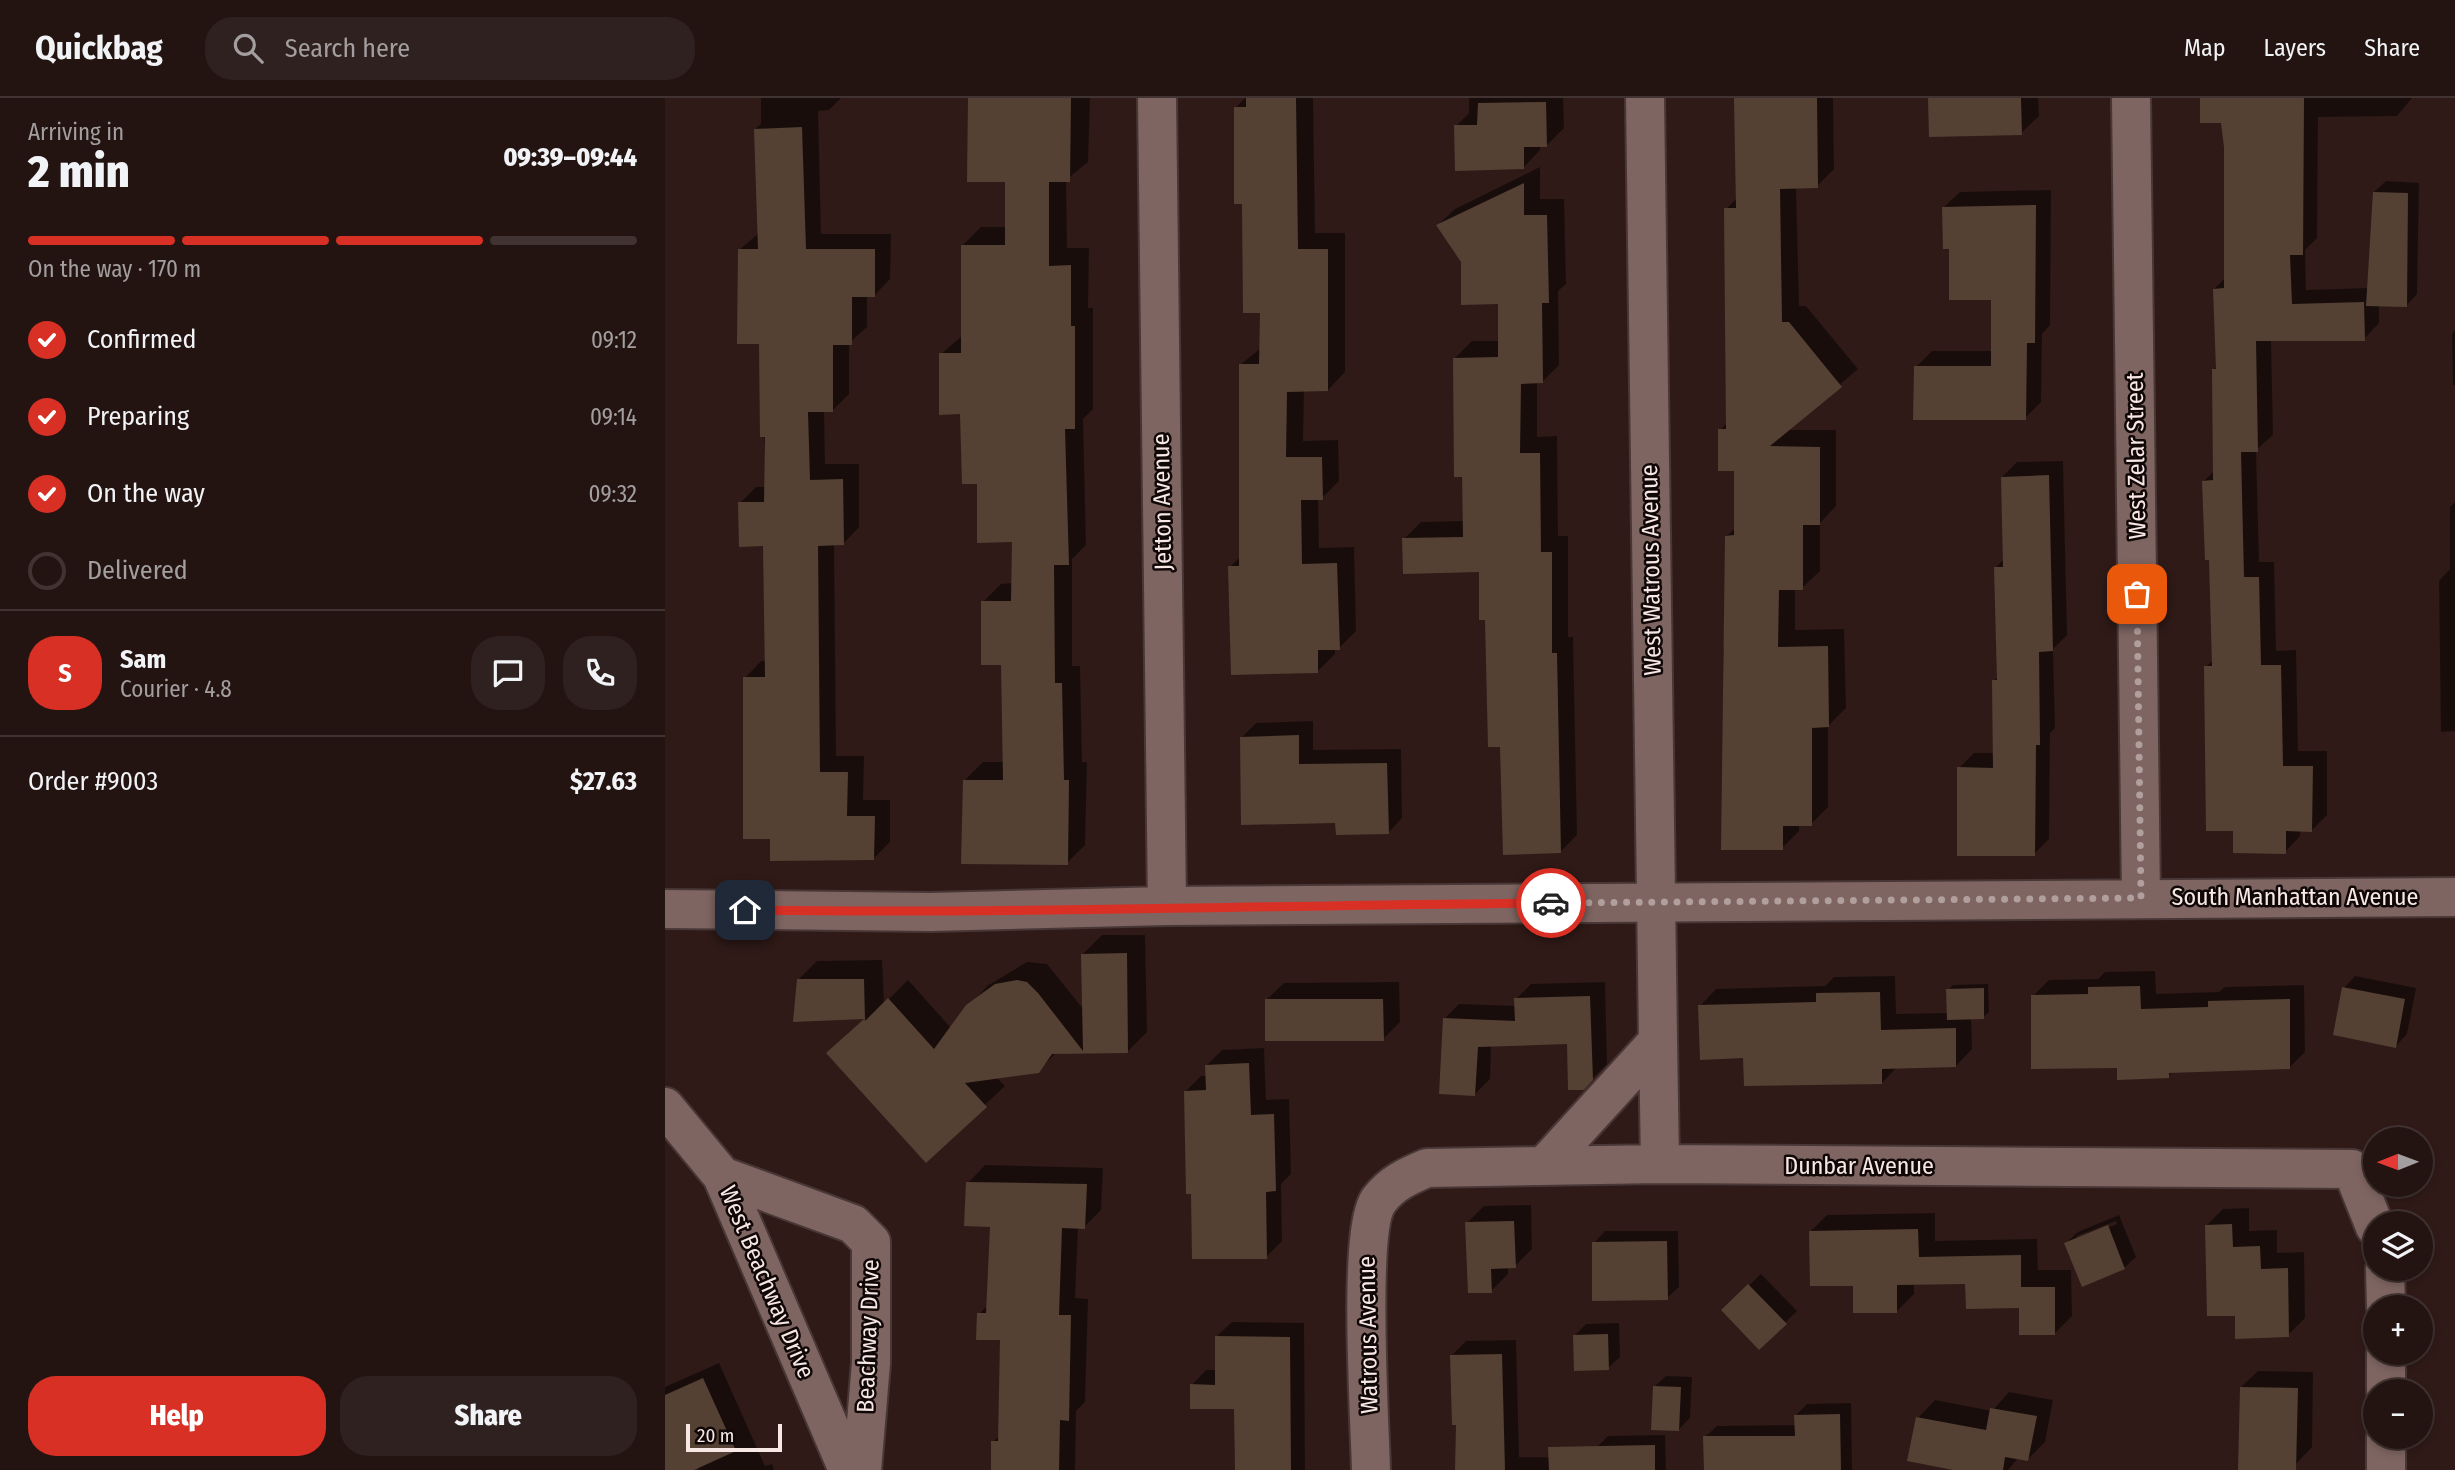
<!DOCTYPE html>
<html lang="en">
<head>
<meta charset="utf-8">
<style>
	:root { --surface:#231411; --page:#2f211f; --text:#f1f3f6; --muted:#a39e9f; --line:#403331; --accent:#d93025 }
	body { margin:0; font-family:"Fira Sans Condensed",sans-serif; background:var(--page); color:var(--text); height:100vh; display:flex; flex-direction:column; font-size:26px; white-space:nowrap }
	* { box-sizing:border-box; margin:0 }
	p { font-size:23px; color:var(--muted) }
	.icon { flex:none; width:38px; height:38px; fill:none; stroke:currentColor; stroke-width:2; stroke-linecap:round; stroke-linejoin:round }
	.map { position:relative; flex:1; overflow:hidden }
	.drawer { display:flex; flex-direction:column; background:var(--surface); width:665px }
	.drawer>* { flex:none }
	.needle { width:46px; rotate:269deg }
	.buttons { position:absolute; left:1698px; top:1029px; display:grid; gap:14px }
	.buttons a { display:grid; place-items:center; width:70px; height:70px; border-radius:50%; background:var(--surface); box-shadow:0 4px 10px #0003,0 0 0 2px var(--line); font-size:35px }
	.scale { position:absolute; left:21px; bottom:18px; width:96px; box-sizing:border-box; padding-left:7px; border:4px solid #f7e7e5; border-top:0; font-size:19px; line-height:24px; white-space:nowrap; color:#f7e7e5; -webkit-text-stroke:5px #100707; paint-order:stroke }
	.pin { position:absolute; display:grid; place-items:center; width:60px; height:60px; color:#fff; margin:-30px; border-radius:14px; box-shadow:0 4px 10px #0006 }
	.courier { position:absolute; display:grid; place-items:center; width:70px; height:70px; margin:-35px; border:5px solid #d93025; border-radius:50%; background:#fff; color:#222; box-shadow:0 2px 9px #0007 }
	.headline em { font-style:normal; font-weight:800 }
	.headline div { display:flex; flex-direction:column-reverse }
	.headline { display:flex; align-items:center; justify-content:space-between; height:119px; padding:0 28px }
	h1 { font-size:46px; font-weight:800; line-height:52px }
	.bar { display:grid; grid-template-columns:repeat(4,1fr); gap:10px 7px; align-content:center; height:84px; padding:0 28px }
	.bar i { height:9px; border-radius:5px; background:var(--line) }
	.bar .selected { background:var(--accent) }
	.bar p { grid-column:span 4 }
	.line { display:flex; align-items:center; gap:18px; padding:0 28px; border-top:2px solid var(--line) }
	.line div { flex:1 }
	.round { display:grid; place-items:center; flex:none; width:74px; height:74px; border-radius:28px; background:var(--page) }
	ol { padding:0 28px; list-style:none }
	li { display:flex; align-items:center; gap:21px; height:77px }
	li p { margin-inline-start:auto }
	li .icon { padding:7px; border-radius:50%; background:var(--accent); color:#fff; stroke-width:4 }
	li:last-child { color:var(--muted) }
	li i { width:38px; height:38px; border:4px solid var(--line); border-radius:50% }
	.primary-button { display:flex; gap:14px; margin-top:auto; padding:14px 28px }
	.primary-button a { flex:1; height:80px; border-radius:28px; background:var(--accent); color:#fff; font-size:28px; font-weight:800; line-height:80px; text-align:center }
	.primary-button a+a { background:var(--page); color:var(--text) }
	header { display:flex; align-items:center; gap:42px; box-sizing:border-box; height:98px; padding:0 35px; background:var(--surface); border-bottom:2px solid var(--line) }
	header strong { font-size:33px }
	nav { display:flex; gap:38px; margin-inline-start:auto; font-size:24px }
	.search { width:490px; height:63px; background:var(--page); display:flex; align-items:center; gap:18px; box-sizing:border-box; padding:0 24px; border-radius:28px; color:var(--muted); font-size:26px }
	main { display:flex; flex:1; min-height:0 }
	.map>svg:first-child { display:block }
	.shadow { fill:#0007; fill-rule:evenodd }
	.building { fill:#544134 }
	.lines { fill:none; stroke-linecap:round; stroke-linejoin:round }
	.minor-casing { stroke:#483736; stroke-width:42 }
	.minor { stroke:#7e6561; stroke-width:38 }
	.done { stroke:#b19f9d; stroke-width:7; stroke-dasharray:0 12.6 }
	.route { stroke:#d93025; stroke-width:9 }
	.labels { text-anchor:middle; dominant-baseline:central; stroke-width:5; stroke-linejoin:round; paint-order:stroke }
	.street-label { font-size:24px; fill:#f7e7e5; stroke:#100707 }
</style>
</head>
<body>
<header>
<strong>Quickbag</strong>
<div class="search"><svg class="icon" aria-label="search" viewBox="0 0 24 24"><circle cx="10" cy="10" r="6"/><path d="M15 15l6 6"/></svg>Search here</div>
<nav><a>Map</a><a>Layers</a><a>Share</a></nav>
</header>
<main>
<section class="drawer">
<div class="headline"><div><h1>2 min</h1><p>Arriving in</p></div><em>09:39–09:44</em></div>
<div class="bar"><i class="selected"></i><i class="selected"></i><i class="selected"></i><i></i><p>On the way · 170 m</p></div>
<ol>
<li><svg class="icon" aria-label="check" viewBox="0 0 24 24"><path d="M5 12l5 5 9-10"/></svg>Confirmed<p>09:12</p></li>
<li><svg class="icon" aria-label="check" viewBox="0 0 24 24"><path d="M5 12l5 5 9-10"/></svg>Preparing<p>09:14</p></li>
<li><svg class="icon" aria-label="check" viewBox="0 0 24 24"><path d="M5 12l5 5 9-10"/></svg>On the way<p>09:32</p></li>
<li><i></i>Delivered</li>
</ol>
<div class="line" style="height:126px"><b class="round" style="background:var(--accent);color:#fff">S</b><div><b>Sam</b><p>Courier · 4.8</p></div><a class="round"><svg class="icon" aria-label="chat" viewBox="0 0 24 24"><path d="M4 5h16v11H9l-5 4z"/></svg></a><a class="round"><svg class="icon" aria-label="phone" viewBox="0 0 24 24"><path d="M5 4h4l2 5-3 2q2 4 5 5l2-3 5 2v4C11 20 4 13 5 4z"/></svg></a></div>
<div class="line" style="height:91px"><div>Order #9003</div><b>$27.63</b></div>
<div class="primary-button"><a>Help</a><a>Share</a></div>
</section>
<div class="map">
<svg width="1790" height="1372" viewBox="0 0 1790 1372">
	<rect width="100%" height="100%" fill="#2f1a17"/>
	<path class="shadow" d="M 96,0 L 176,0 L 164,12 L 153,13 L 156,136 L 226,136 L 225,181 L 209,198 L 202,198 L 202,229 L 184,245 L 184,296 L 168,312 L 159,312 L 160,366 L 194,366 L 194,429 L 178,446 L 169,446 L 171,658 L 199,658 L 198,702 L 225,702 L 225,744 L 208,761 L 107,739 L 80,580 L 96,563 L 102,563 L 100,447 L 75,405 L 91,389 L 101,389 L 96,245 L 74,152 L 94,135 L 90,31 L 96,26 Z
		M 305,0 L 425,0 L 423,64 L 401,82 L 402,150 L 424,150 L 423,210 L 428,210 L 428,311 L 418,321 L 421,447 L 407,461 L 407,568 L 415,568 L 417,664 L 422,664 L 420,747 L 402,765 L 300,682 L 318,664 L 339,664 L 337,565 L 318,504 L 336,486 L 348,485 L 348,442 L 313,384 L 297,315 L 276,256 L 298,237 L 298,147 L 316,129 L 342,129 L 342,82 Z
		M 580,0 L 648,0 L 650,135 L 680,135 L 680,274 L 663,292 L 639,292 L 638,343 L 673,342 L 674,383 L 657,400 L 653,400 L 654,450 L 689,449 L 691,533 L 674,550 L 670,550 L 670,556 L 653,573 L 565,469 L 575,459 L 575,267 L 596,250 L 597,213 L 579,104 L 570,10 Z
		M 804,0 L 898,0 L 899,30 L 882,47 L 875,47 L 875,52 L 858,70 L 791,28 L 804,15 Z
		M 1070,0 L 1168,0 L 1169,71 L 1152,88 L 1131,89 L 1134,208 L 1141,208 L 1193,271 L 1122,332 L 1171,332 L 1171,408 L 1155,425 L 1155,473 L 1137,490 L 1130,490 L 1130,532 L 1179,531 L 1181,610 L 1163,628 L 1163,709 L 1146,726 L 1134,726 L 1134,733 L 1117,750 L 1060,671 L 1058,550 L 1062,547 L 1062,438 L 1071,429 L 1071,371 L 1055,332 L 1062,325 L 1061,111 L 1072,100 Z
		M 1266,0 L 1373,0 L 1374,18 L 1356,35 Z
		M 1536,0 L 1747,0 L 1732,18 L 1653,19 L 1652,140 L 1640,152 L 1641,192 L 1704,190 L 1709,94 L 1721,83 L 1754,85 L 1752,196 L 1741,208 L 1714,207 L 1714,225 L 1699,241 L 1606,242 L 1608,337 L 1591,352 L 1594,464 L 1609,464 L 1611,553 L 1631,552 L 1633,653 L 1662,653 L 1662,717 L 1647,732 L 1635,732 L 1635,738 L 1620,754 L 1569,732 L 1541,569 L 1549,561 L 1546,460 L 1539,383 L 1550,372 L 1549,272 L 1552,268 L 1549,191 L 1560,180 L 1560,49 L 1558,23 Z
		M 875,69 L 875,101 L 899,101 L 901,186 L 893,193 L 894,267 L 877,284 L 872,284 L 872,339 L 892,338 L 893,438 L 903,438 L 903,539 L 908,539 L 912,737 L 895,754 L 837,647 L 816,473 L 739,441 L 756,424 L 799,423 L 790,260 L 807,243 L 835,243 L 835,204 L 797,163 L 773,127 L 790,111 Z
		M 1386,92 L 1385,227 L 1377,236 L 1376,304 L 1360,320 L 1251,269 L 1267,253 L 1328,253 L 1328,200 L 1286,149 L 1279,109 L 1295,94 Z
		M 1790,232 L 1790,287 L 1788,287 L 1787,236 Z
		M 1398,363 L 1402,537 L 1388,551 L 1390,630 L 1385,635 L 1384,741 L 1369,756 L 1294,670 L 1309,655 L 1330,655 L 1329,583 L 1334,578 L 1330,470 L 1340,460 L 1337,379 L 1352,364 Z
		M 1790,404 L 1790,633 L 1776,634 L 1774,483 L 1785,471 L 1785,409 Z
		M 648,623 L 648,652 L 736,651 L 737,720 L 723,735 L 672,724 L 577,639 L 591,625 Z
		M 437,837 L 480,837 L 482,934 L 463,953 L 392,954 L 373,973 L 331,979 L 340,988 L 261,1062 L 182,936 L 202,919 L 130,922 L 133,882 L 152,863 L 217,862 L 219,906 L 243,882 L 286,930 L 322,888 L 362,864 L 382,866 L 419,912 L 418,856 Z
		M 1490,873 L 1491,896 L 1554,894 L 1560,889 L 1639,887 L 1640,954 L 1625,969 L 1509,973 L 1503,978 L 1453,968 L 1368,898 L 1384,882 L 1433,881 L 1440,874 Z
		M 1230,878 L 1231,916 L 1284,915 L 1283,892 L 1288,887 L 1323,886 L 1324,914 L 1318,919 L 1306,920 L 1307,951 L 1291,968 L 1232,969 L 1217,985 L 1080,959 L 1035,908 L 1051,891 L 1160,888 L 1169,879 Z
		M 1690,878 L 1751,890 L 1742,936 L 1731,948 L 1679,890 Z
		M 734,884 L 735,924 L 718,941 L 601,902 L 619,885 Z
		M 940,884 L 942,966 L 918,990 L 903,944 L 826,947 L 825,981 L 810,996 L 779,921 L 794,906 L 851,908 L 851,901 L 866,886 Z
		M 599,950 L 601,1002 L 624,1001 L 626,1076 L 616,1086 L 617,1143 L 601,1159 L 528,1094 L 520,994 L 536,978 L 542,978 L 542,967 L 557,952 Z
		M 320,1067 L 438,1070 L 436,1112 L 419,1129 L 413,1129 L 410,1200 L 423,1201 L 420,1304 L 411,1313 L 410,1372 L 327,1372 L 328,1344 L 335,1337 L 336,1240 L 314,1216 L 324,1206 L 327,1127 L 303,1085 Z
		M 866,1107 L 867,1151 L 850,1168 L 843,1168 L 843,1176 L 826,1193 L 802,1125 L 819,1108 Z
		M 1584,1110 L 1584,1133 L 1612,1132 L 1612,1155 L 1639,1154 L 1640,1220 L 1623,1237 L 1541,1128 L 1558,1111 Z
		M 1270,1115 L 1270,1143 L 1372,1141 L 1373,1172 L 1406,1172 L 1407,1218 L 1390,1235 L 1356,1208 L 1302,1184 L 1249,1185 L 1249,1196 L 1232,1213 L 1190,1186 L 1145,1134 L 1162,1117 Z
		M 1454,1117 L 1471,1159 L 1459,1170 L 1401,1145 L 1413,1134 ZM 1451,1123 L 1452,1126 L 1412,1141 L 1412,1138 Z
		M 940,1133 L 1013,1133 L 1014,1189 L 1002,1200 L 929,1145 Z
		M 1096,1176 L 1132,1213 L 1094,1250 L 1058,1212 Z
		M 567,1224 L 639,1225 L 640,1372 L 572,1372 L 571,1309 L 527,1287 L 541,1272 L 552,1272 L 552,1238 Z
		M 954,1225 L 955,1259 L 943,1270 L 910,1237 L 921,1226 Z
		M 851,1242 L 854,1359 L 908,1360 L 908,1372 L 792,1372 L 793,1325 L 786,1258 L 801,1243 Z
		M 54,1265 L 100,1368 L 107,1366 L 109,1372 L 34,1372 L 33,1369 L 25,1372 L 0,1372 L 0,1289 Z
		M 1593,1273 L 1648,1274 L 1647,1349 L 1625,1372 L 1575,1372 L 1576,1289 Z
		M 1001,1278 L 1027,1279 L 1025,1320 L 1014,1331 L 989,1289 Z
		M 1344,1294 L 1388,1302 L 1380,1344 L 1363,1361 L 1353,1360 L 1343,1372 L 1298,1372 L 1253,1320 L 1270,1302 L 1327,1313 Z
		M 1186,1305 L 1187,1372 L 1040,1372 L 1040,1339 L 1052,1328 L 1131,1327 L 1131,1317 L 1142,1306 Z
		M 1000,1337 L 1001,1372 L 932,1372 L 932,1349 L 943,1338 Z"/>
	<path class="building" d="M 303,0 L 406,0 L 405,84 L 384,84 L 384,168 L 406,167 L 406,228 L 410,228 L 410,331 L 400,331 L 404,467 L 389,467 L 390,585 L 397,585 L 399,682 L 404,682 L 403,767 L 296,766 L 298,682 L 338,682 L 336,567 L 316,567 L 316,503 L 346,503 L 347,444 L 312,445 L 312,386 L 297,386 L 295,316 L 274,317 L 274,255 L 296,255 L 296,147 L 340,147 L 340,84 L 302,84 Z
		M 581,0 L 631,0 L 633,151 L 663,151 L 663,293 L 622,294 L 621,359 L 657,359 L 658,402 L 636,402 L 637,466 L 672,465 L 675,552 L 653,552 L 653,575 L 566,577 L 563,468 L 574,468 L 574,266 L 594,266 L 595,215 L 578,215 L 577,106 L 569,106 L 569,9 L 581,9 Z
		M 1069,0 L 1152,0 L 1153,90 L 1115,91 L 1117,224 L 1124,224 L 1177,289 L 1105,348 L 1155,349 L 1155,427 L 1138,427 L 1138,492 L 1114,492 L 1113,549 L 1163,548 L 1164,629 L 1147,630 L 1147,728 L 1118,728 L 1118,752 L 1056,752 L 1060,438 L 1069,437 L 1069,373 L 1053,373 L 1053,331 L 1061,331 L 1059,110 L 1071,110 Z
		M 1263,0 L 1356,0 L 1357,37 L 1264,39 Z
		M 1535,0 L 1639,0 L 1638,157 L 1625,157 L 1627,206 L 1699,204 L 1700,243 L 1591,243 L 1593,354 L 1576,354 L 1579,479 L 1594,479 L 1596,567 L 1616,567 L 1618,668 L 1648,668 L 1647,734 L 1621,733 L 1621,756 L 1568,755 L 1568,733 L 1541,733 L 1539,568 L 1547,568 L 1544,462 L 1540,462 L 1537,383 L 1548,382 L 1547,271 L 1551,271 L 1548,191 L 1559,190 L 1559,49 L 1556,25 L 1535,25 Z
		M 881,4 L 882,49 L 859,49 L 859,71 L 790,73 L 789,27 L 812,27 L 813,5 Z
		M 137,29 L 141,151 L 210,151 L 210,199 L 187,199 L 187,247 L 168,247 L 168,314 L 143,314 L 145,382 L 178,381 L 179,447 L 153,448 L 155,674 L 183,674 L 182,718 L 210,718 L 209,762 L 105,763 L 105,741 L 78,741 L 78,579 L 100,579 L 98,448 L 74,449 L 73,404 L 99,404 L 100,339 L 95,339 L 94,246 L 72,246 L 73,151 L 93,151 L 89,31 Z
		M 859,85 L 859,117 L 882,117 L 884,205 L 877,205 L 878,285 L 856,286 L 855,355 L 875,355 L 876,454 L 887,454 L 887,555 L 892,555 L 896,755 L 838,757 L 835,649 L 823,649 L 820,522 L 814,522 L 814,474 L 738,476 L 737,440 L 798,439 L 797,379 L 789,379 L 788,260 L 833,259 L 833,206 L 796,207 L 796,164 L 771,127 Z
		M 1708,94 L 1743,95 L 1742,209 L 1701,208 Z
		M 1371,107 L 1370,245 L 1362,245 L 1361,322 L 1248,322 L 1249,268 L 1326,268 L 1326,202 L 1284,202 L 1284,151 L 1278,151 L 1277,109 Z
		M 1384,377 L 1388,553 L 1374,554 L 1375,647 L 1371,647 L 1370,758 L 1292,758 L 1292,669 L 1328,670 L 1327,582 L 1332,582 L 1329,469 L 1338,469 L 1336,379 Z
		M 634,637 L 634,666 L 722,665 L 724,736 L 671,737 L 670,725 L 576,727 L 575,639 Z
		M 462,855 L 463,955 L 387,956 L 374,975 L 300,985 L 322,1009 L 261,1065 L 161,955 L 199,921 L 128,924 L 132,881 L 199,881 L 200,923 L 223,900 L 269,951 L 301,907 L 330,886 L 352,882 L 362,884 L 373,895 L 418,953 L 416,856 Z
		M 1475,888 L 1476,911 L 1543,909 L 1543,903 L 1625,901 L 1625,971 L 1504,975 L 1504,980 L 1452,982 L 1452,970 L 1366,971 L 1366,897 L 1423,896 L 1423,889 Z
		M 1677,889 L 1740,901 L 1731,950 L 1668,937 Z
		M 1319,890 L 1319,921 L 1282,922 L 1281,891 Z
		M 1215,894 L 1216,932 L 1291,930 L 1291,969 L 1217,971 L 1217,986 L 1079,988 L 1078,960 L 1035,962 L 1033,907 L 1151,904 L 1151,895 Z
		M 925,898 L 928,982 L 919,992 L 903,992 L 902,946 L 813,949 L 810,998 L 774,996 L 778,920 L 850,923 L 849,900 Z
		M 600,901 L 718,901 L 719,943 L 600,943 Z
		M 584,965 L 586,1017 L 609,1016 L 611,1093 L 601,1094 L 602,1161 L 527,1161 L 526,1096 L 521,1096 L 519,993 L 541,992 L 540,967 Z
		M 301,1084 L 422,1086 L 420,1131 L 397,1130 L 394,1217 L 406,1217 L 404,1323 L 395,1322 L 394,1372 L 326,1372 L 326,1343 L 333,1343 L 335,1242 L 311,1242 L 312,1215 L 321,1215 L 325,1129 L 299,1128 Z
		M 849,1123 L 851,1170 L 826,1171 L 827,1195 L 803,1195 L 800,1124 Z
		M 1567,1126 L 1568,1149 L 1595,1148 L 1596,1171 L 1623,1170 L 1624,1239 L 1570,1241 L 1570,1218 L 1542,1218 L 1540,1127 Z
		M 1443,1127 L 1460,1171 L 1417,1189 L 1399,1145 Z
		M 1253,1131 L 1254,1159 L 1356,1157 L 1356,1189 L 1390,1189 L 1390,1237 L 1354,1237 L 1354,1210 L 1301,1211 L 1300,1186 L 1232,1187 L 1232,1215 L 1188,1215 L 1188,1188 L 1145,1188 L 1144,1133 Z
		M 1002,1143 L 1003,1202 L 927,1203 L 927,1144 Z
		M 1083,1186 L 1122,1226 L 1094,1252 L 1056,1212 Z
		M 943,1236 L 944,1272 L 909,1273 L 908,1237 Z
		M 550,1238 L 625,1239 L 626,1372 L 570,1372 L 569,1311 L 525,1311 L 525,1286 L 550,1287 Z
		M 837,1256 L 840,1372 L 790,1372 L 791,1327 L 787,1327 L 785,1257 Z
		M 38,1280 L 71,1353 L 29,1372 L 0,1372 L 0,1297 Z
		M 988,1288 L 1016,1289 L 1014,1333 L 986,1332 Z
		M 1575,1289 L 1633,1290 L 1631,1372 L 1573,1372 Z
		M 1325,1310 L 1372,1318 L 1363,1363 L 1340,1359 L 1338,1372 L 1288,1372 L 1242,1363 L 1251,1319 L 1321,1332 Z
		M 1175,1316 L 1176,1372 L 1039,1372 L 1038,1338 L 1130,1338 L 1129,1317 Z
		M 990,1347 L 990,1372 L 884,1372 L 883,1349 Z"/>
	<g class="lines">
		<g class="minor-casing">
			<path id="minor" d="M 492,0 L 502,808
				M 1466,0 L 1476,800
				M 0,811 L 266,814 L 502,808 L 1790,799
				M 993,943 L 995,1066
				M 0,1009 L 57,1078 L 183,1372
				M 880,1067 L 993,943 L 980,0
				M 57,1078 L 188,1126 L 206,1144 L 206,1265 L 197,1372
				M 1720,1171 L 1721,1209
				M 1721,1255 L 1721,1293
				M 1721,1339 L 1721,1372
				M 706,1372 C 705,1325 692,1132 714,1102 C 727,1085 743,1078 762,1070 L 995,1066 L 1687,1071 L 1710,1129"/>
		</g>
		<use href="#minor" class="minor"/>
	</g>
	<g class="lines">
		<path class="done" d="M 886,805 L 1476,800 L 1472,496"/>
		<path class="route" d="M 80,812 C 348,816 617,807 886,805"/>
	</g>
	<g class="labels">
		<g class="street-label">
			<text transform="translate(1471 358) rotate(-91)">West Zelar Street</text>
			<text transform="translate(497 404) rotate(-91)">Jetton Avenue</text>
			<text transform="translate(986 472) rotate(-91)">West Watrous Avenue</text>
			<text x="1630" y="799">South Manhattan Avenue</text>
			<text x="1194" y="1068">Dunbar Avenue</text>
			<text transform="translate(102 1184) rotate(67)">West Beachway Drive</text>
			<text transform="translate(703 1237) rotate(-91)">Watrous Avenue</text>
			<text transform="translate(203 1238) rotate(-88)">Beachway Drive</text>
		</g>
	</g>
</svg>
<div class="buttons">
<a><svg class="needle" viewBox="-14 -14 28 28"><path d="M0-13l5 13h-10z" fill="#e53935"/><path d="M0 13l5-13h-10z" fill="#a39e9f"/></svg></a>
<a><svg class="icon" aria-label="layers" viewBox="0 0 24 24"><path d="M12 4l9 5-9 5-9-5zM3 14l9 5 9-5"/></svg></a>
<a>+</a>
<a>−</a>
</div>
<div class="scale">20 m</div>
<div class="pin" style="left:1472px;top:496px;background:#ea580c"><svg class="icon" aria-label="bag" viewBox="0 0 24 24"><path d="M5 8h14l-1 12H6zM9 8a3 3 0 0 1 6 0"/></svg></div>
<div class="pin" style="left:80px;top:812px;background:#1f2937"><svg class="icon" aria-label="home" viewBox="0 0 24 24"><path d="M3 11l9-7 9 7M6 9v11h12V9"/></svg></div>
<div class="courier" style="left:886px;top:805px"><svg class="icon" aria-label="car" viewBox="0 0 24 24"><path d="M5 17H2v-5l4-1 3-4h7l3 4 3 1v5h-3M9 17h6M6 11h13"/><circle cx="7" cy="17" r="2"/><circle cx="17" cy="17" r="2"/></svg></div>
</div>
</main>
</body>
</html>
